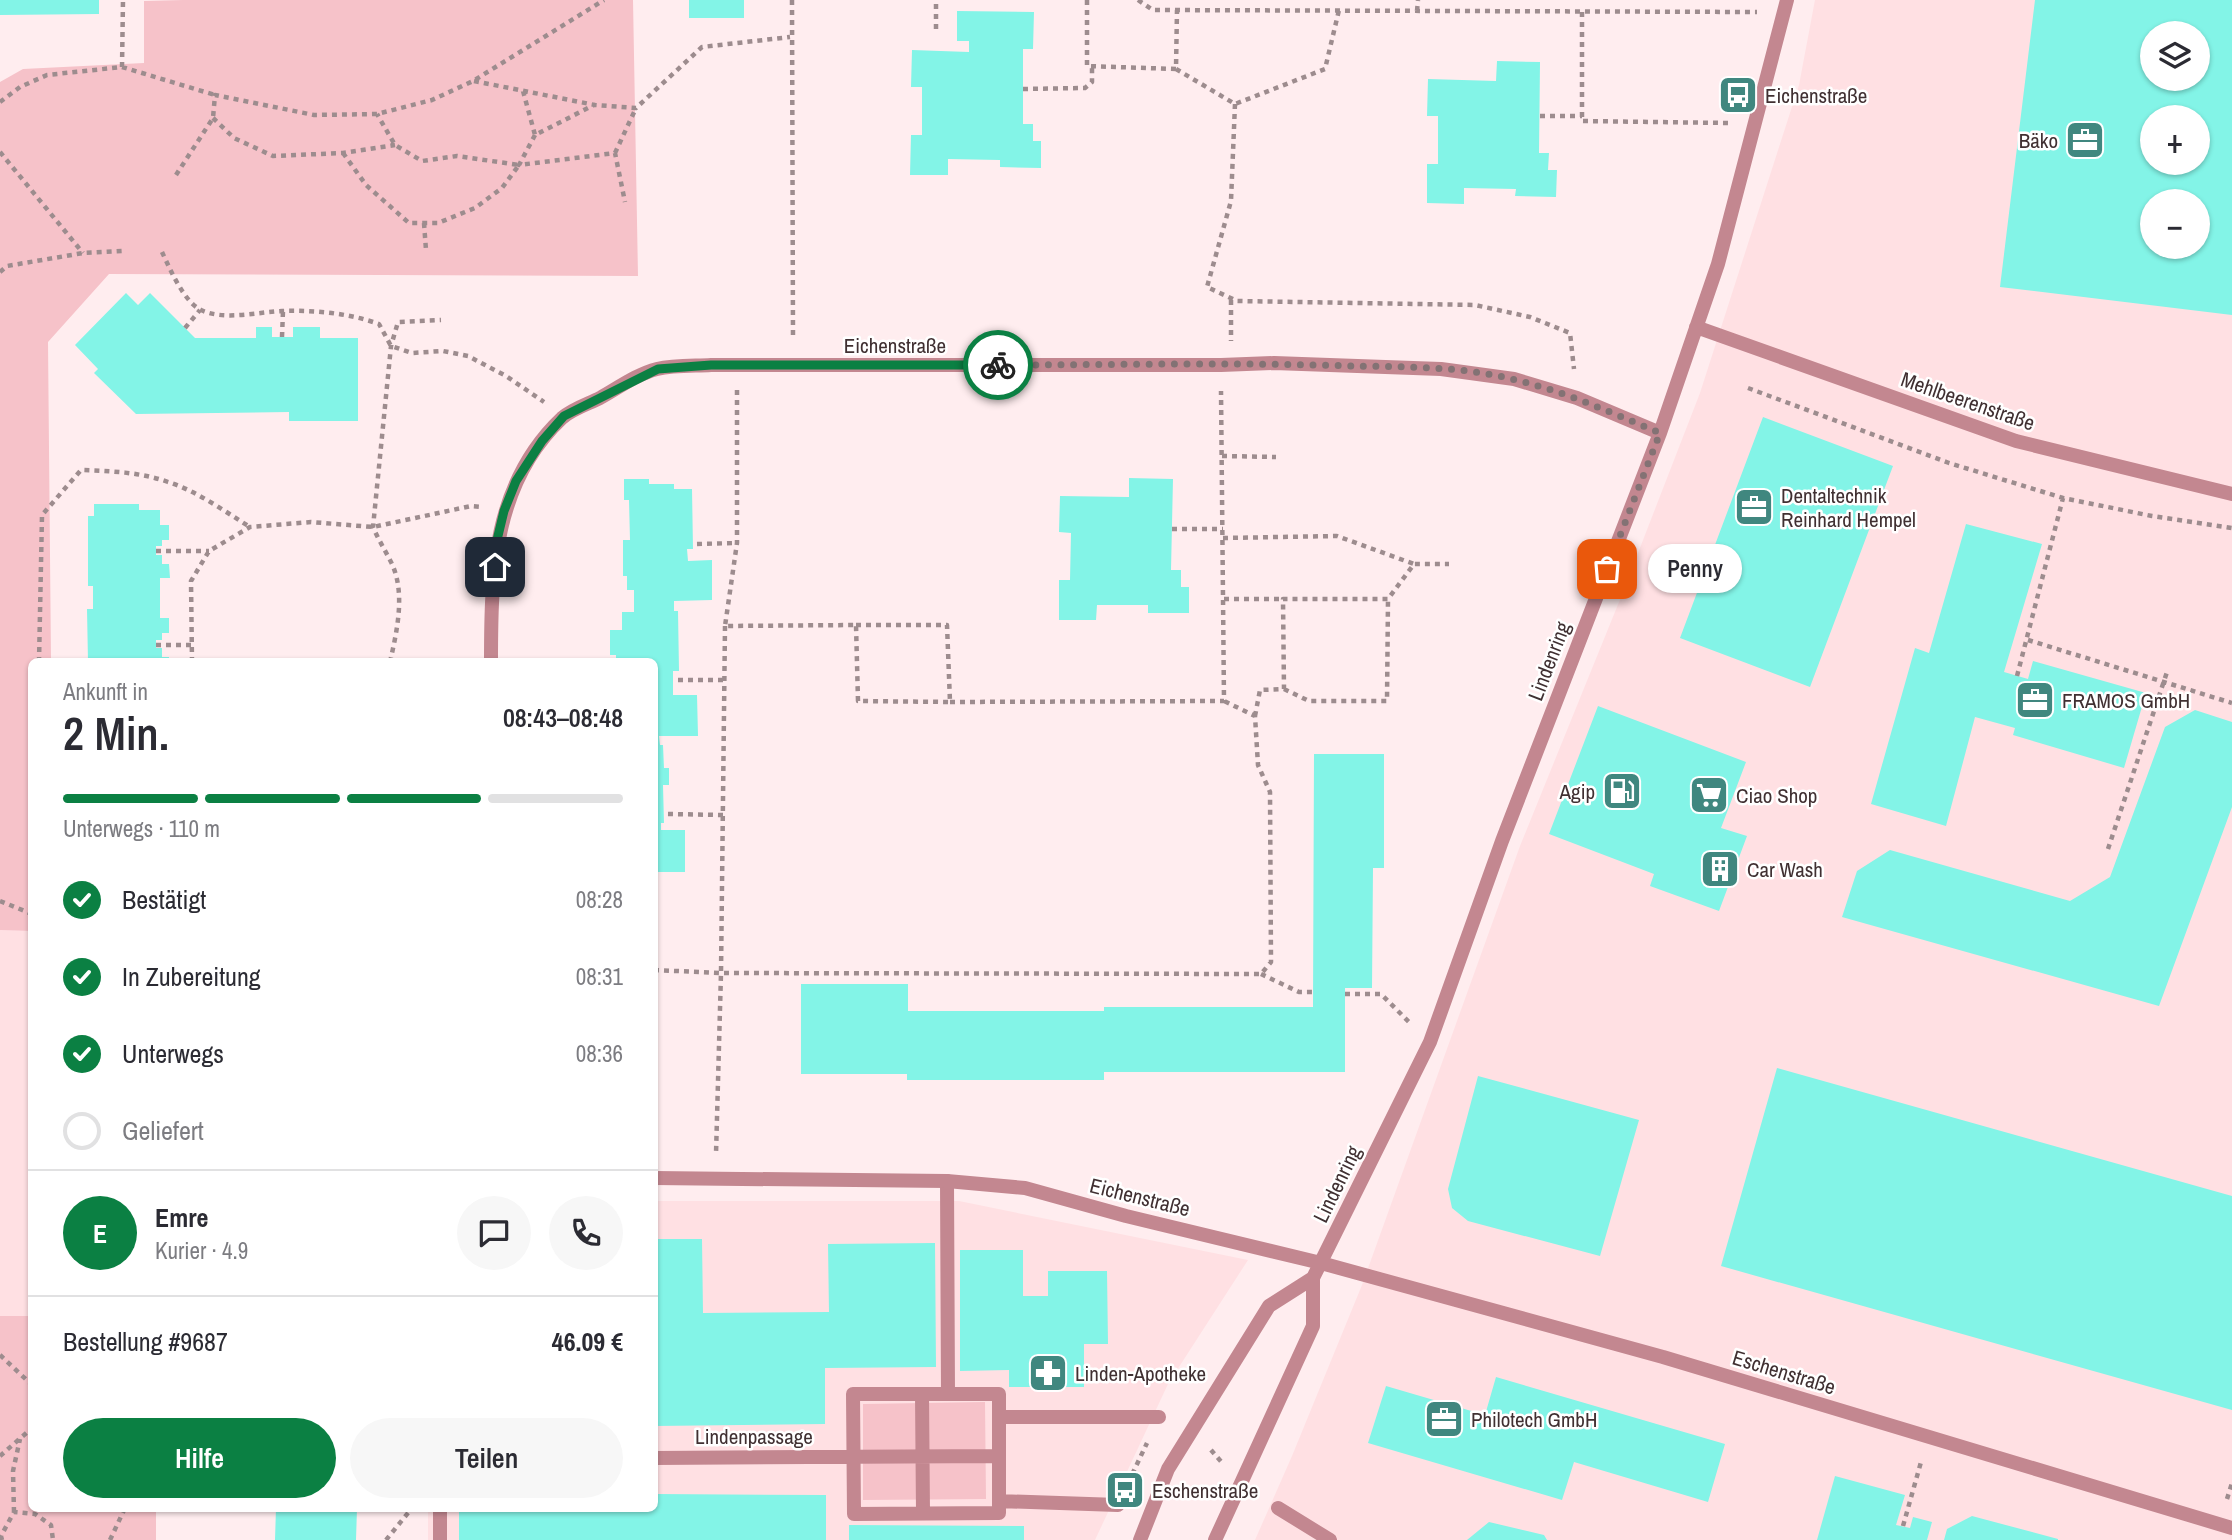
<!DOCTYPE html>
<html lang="de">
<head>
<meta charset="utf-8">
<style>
	:root { --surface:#fff; --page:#f7f7f7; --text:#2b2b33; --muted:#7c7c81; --line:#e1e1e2; --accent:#0b8043 }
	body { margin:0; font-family:"Archivo Narrow",sans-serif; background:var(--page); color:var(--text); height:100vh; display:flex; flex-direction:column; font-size:26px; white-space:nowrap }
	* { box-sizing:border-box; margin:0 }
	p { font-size:23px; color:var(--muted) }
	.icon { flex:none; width:38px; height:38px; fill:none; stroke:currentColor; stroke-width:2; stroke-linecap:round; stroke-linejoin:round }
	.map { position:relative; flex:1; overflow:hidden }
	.sheet { position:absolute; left:28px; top:658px; width:630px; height:854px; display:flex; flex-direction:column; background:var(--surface); border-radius:10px; box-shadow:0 2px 5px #0004 }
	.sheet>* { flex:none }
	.controls { position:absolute; left:2140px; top:21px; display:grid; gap:14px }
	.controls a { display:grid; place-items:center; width:70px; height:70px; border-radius:50%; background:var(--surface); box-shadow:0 2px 5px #0004; font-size:35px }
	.pin { position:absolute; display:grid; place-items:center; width:60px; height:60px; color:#fff; margin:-30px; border-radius:14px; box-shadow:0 4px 10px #0006 }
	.courier { position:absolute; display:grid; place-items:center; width:70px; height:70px; margin:-35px; border:5px solid #0b8043; border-radius:50%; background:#fff; color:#222; box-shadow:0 2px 9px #0007 }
	.bubble { position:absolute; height:49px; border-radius:24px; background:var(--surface); box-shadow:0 2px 5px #0004; font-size:23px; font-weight:600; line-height:49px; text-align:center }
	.summary em { font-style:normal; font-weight:600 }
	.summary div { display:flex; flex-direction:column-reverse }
	.summary { display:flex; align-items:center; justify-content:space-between; height:119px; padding:0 35px }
	h1 { font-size:46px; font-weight:600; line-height:52px }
	.bar { display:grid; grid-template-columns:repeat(4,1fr); gap:10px 7px; align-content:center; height:84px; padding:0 35px }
	.bar i { height:9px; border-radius:5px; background:var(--line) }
	.bar .current { background:var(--accent) }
	.bar p { grid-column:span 4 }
	.line { display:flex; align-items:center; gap:18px; padding:0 35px; border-top:2px solid var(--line) }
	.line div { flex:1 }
	.round { display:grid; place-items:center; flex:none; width:74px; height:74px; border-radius:37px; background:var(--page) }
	ol { padding:0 35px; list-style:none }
	li { display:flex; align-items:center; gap:21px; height:77px }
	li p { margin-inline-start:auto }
	li .icon { padding:7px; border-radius:50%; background:var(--accent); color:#fff; stroke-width:4 }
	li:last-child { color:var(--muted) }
	li i { width:38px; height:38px; border:4px solid var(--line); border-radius:50% }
	.button { display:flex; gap:14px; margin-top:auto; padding:14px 35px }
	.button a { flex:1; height:80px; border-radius:42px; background:var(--accent); color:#fff; font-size:28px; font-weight:600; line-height:80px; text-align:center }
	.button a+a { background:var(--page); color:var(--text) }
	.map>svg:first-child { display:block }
	.built { fill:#ffe0e3; fill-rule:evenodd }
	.green { fill:#f6c2c9 }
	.building { fill:#83f4e7; fill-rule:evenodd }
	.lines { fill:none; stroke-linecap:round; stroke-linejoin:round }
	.path { stroke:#9d8c8e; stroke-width:4.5; stroke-dasharray:5 5; stroke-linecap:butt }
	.pedestrian { stroke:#c38790; stroke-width:14 }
	.minor { stroke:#c38790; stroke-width:14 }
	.done { stroke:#837274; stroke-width:7; stroke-dasharray:0 12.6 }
	.route { stroke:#0b8043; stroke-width:9 }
	.labels { text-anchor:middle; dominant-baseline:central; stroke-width:5; stroke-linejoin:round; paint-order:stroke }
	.poi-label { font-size:21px; fill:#403032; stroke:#fff; text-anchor:start }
	.street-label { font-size:21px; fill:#403032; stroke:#fff }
</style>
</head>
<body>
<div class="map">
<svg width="2232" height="1540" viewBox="0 0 2232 1540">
	<rect width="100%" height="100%" fill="#ffedef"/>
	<path class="built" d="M 1815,0 L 2232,0 L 2232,1540 L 1255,1540 L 1292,1456 L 1362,1285 L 1520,846 L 1619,602 L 1700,393 L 1799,85 ZM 2152,33 L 2198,33 L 2198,79 L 2152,79 ZM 2152,117 L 2198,117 L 2198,163 L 2152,163 ZM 2152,201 L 2198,201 L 2198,247 L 2152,247 Z
		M 0,930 L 31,931 L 31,1316 L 0,1316 Z
		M 655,1201 L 959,1201 L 1248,1260 L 1168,1384 L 1095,1540 L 428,1540 L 428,1509 L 654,1508 Z"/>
	<path class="green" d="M 183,0 L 633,0 L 638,276 L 109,274 L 48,342 L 51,661 L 32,662 L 31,931 L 0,930 L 0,82 L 23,69 L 144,63 L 144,1 Z
		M 0,1316 L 31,1316 L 32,1508 L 156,1509 L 156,1540 L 0,1540 Z
		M 985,1402 L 986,1499 L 863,1500 L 863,1404 Z"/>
	<path class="building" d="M 0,0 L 99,0 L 99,14 L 0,15 Z
		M 689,0 L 744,0 L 744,18 L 689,18 Z
		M 2035,0 L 2232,0 L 2232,315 L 2000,287 ZM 2152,33 L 2198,33 L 2198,79 L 2152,79 ZM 2152,117 L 2198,117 L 2198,163 L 2152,163 ZM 2152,201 L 2198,201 L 2198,247 L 2152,247 Z
		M 957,11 L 1034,12 L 1033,49 L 1023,49 L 1023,124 L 1033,124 L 1033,141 L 1041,141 L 1041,168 L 1000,167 L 1000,160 L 948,159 L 948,175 L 910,175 L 911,135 L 922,135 L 922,87 L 911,87 L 912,50 L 969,52 L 969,41 L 957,41 Z
		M 1497,61 L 1540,62 L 1539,153 L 1549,153 L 1548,170 L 1557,170 L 1556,197 L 1515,196 L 1516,189 L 1464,188 L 1464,204 L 1427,203 L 1427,164 L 1438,164 L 1438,116 L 1427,116 L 1428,79 L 1496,81 Z
		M 126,293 L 138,305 L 150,293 L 195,338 L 256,338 L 256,327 L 272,327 L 272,337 L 293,337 L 293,327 L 320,327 L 320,338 L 358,338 L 358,421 L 289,421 L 289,412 L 136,414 L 94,373 L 98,369 L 75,345 Z
		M 1763,417 L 1893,466 L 1810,687 L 1680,638 Z
		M 1129,478 L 1173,479 L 1171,570 L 1181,570 L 1181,587 L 1189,587 L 1189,613 L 1148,613 L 1148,605 L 1097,605 L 1096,620 L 1059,620 L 1059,580 L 1070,580 L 1071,533 L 1059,532 L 1060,496 L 1129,497 Z
		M 624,479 L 649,479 L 649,484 L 674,484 L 674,489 L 692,489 L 693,549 L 687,549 L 688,561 L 712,560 L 712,600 L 674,601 L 674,611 L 678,611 L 679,671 L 673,671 L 673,695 L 697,695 L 698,736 L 659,736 L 660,745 L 663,745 L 664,768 L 669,768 L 669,785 L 663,785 L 664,823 L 661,823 L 661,830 L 685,830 L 685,872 L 654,872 L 654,662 L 616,662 L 616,655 L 610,655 L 610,630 L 622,630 L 622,612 L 634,612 L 634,590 L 627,590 L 627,576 L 623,576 L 623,540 L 630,540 L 629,500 L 624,500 Z
		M 94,504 L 139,504 L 139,510 L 160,510 L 160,525 L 169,525 L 169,540 L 162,540 L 162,546 L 156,546 L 156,555 L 162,555 L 162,564 L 169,564 L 170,578 L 160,578 L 160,618 L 169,618 L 169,633 L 162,633 L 162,640 L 156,640 L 156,648 L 162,648 L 162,657 L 169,657 L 169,662 L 88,662 L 87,609 L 93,609 L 93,586 L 88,586 L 88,516 L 94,516 Z
		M 1966,524 L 2042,544 L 2004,672 L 2028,679 L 2033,661 L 2146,693 L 2124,768 L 2013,735 L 2015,728 L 1975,717 L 1946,826 L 1871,804 L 1915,648 L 1929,653 Z
		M 1598,706 L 1746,762 L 1721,828 L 1747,836 L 1719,911 L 1650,886 L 1654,874 L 1549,834 Z
		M 2195,710 L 2232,722 L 2232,807 L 2159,1006 L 1842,917 L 1857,871 L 1890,850 L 2070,901 L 2110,877 L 2165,727 Z
		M 1314,754 L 1384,754 L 1384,868 L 1373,868 L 1372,988 L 1345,988 L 1345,1072 L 1104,1072 L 1104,1080 L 907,1080 L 907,1074 L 801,1074 L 801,984 L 908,984 L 908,1011 L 1104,1011 L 1104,1007 L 1313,1007 Z
		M 1777,1068 L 2232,1196 L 2232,1410 L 1721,1266 Z
		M 1478,1076 L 1639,1120 L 1600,1256 L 1468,1221 L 1452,1208 L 1448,1189 Z
		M 654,1239 L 702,1239 L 703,1313 L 829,1312 L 828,1244 L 935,1243 L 936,1367 L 825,1368 L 825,1424 L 654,1426 Z
		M 960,1250 L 1023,1250 L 1023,1296 L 1048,1296 L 1048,1271 L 1107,1271 L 1108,1344 L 1084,1344 L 1084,1387 L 1009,1387 L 1009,1370 L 960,1371 Z
		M 1496,1377 L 1725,1444 L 1708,1502 L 1574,1462 L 1562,1500 L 1368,1443 L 1386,1386 L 1485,1415 Z
		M 1835,1476 L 1905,1495 L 1896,1525 L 1910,1528 L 1913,1517 L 1932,1522 L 1927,1540 L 1817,1540 Z
		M 654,1494 L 826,1495 L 826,1540 L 459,1540 L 459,1508 L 654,1508 Z
		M 276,1508 L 357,1508 L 356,1540 L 275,1540 Z
		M 1972,1516 L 2058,1539 L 2058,1540 L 1944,1540 L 1947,1529 Z
		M 1489,1522 L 1544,1535 L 1547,1540 L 1467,1540 Z
		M 849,1525 L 1024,1526 L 1024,1540 L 849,1540 Z"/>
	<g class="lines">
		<path class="path" d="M 792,0 L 793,339
			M 1087,0 L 1087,66 L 1176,69 L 1177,10
			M 1138,0 L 1153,10 L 1757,12
			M 1417,11 L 1418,0
			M 1582,12 L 1582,121 L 1728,123
			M 936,29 L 936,0
			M 122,67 L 123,0
			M 1176,69 L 1235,104 L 1325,69 L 1339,10
			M 474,81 L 595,105 L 636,108 L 702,47 L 790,37
			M 1023,89 L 1085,88 L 1092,82 L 1092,66
			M 523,91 L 535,135 L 594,105
			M 0,102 L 20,87 L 47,75 L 122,67 L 215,95
			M 1235,104 L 1231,201 L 1207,287 L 1237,301 L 1475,305 L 1530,317 L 1570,333 L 1574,369
			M 1540,116 L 1582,116
			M 213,118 L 234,138 L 273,156 L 343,153 L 395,145
			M 535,135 L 519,165 L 615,153 L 625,202
			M 0,152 L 83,253
			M 343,153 L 366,185 L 409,223 L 438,223 L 475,208 L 502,188 L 519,165 L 457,156 L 422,161 L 395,145 L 377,114
			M 615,153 L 636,108
			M 176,175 L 213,118 L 215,95 L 314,115 L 377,114 L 432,100 L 473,81 L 604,0
			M 424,223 L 426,250
			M 162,252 C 170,269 184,302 201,310 C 224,321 258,312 282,311 C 315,310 348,313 379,324 L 391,346 L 412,353 L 443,351 L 468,356 L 506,376 L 544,402
			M 0,272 L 7,266 L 83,253 L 122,251
			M 1231,300 L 1231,341
			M 185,328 L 200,310
			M 282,337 L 283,311
			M 1748,388 L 1949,463 L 2063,498 L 2152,516 L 2232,528
			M 737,390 L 737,543 L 725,626 L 856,625
			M 1222,456 L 1276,457
			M 1172,529 L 1223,529
			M 1223,538 L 1337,536 L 1414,564
			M 697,544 L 737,543
			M 156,551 L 209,551
			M 1224,599 L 1283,599
			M 856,625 L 947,625 L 950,702 L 858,701 Z
			M 725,626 L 721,973 L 1261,974 L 1271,962 L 1270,792 L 1258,765 L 1255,716 L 1224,701
			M 2028,640 L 2232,703
			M 156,645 L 192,645
			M 39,662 L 42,515 L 81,470 C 110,471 140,472 168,482 C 197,491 224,511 250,527
			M 192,662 L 191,581 L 209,551 L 250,527 L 311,522 L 373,527 L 471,506 L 483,507
			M 390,662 C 397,631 406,592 391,562 C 385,550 378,539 373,527 L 391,346 L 398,322 L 441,320
			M 2017,676 L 2063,498
			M 678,680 L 724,680
			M 1284,689 L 1309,701 L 1387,701 L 1388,599
			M 950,702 L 1224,701 L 1221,391
			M 1255,716 L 1260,690 L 1284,689 L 1283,599 L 1388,599 L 1414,564 L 1449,564
			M 668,814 L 723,815
			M 2108,849 L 2168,669
			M 0,901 L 32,914
			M 654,970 L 721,973 L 716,1154
			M 1261,974 L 1299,992 L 1313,992
			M 1345,994 L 1381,994 L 1409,1022
			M 0,1355 L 32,1385
			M 1211,1450 L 1224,1465
			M 0,1456 L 32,1428
			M 1128,1483 L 1147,1443
			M 2227,1499 L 2232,1483
			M 14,1512 L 13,1471 L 20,1439
			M 1903,1526 L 1921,1462
			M 2,1540 L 1,1536 L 14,1512 L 35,1514 L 51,1525 L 53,1540
			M 110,1540 L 125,1508
			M 386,1540 L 412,1508"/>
		<path class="pedestrian" d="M 947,1181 L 948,1394
			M 853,1394 L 999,1394 L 999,1513 L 854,1514 Z
			M 922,1394 L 923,1513
			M 999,1417 L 1159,1417
			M 654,1458 L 999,1456
			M 999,1501 L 1118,1505
			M 440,1508 L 440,1540
			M 1278,1508 L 1330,1540"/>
		<path class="minor" d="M 1696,327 L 2016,441 L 2232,494
			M 491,662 C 491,573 493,483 562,418 C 572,409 588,404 600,398 C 618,388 637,374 657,369 C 674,365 694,366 711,365 L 1221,365 L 1274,363 L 1441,369 L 1514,379 L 1577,398 L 1660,433
			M 654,1178 L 947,1181 L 1025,1188 L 1126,1216 L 1321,1263 L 1663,1357 L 2232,1528
			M 1140,1540 L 1168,1469 L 1269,1306 L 1313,1278
			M 1215,1540 L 1313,1326 L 1313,1278 L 1430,1042 L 1502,841 L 1660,433 L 1718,264 L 1787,0"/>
	</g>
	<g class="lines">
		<path class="done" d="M 998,365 C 1116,365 1234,362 1352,366 C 1406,367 1463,366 1516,380 C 1566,392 1612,413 1660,433 L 1607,569"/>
		<path class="route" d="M 495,567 L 497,540 L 504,511 L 516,481 L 542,441 L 564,416 L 658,369 L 711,365 L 998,365"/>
	</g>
	<defs>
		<g id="bus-square" transform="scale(2.0125)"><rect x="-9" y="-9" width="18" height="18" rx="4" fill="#40877f" stroke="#fff"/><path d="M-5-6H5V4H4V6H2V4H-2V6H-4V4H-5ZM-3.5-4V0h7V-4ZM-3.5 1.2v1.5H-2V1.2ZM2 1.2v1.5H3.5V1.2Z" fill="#fff"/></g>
		<g id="office-square" transform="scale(2.0125)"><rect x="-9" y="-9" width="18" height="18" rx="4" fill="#40877f" stroke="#fff"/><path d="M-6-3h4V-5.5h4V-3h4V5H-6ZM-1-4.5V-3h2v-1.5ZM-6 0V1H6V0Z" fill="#fff"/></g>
		<g id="fuel-square" transform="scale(2.0125)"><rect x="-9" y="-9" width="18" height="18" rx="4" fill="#40877f" stroke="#fff"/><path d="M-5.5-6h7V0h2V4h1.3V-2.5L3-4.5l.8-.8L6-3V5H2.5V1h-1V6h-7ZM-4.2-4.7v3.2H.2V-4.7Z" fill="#fff"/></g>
		<g id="supermarket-square" transform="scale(2.0125)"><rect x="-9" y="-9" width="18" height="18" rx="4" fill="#40877f" stroke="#fff"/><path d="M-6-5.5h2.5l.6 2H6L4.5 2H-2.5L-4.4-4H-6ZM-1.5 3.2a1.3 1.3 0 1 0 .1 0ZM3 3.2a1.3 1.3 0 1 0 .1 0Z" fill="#fff"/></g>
		<g id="building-square" transform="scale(2.0125)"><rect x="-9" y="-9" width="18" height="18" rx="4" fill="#40877f" stroke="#fff"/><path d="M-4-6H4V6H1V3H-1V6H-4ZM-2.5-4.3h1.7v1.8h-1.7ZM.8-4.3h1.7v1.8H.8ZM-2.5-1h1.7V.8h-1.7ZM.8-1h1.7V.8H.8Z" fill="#fff"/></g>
		<g id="pharmacy-square" transform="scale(2.0125)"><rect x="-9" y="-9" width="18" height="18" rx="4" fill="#40877f" stroke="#fff"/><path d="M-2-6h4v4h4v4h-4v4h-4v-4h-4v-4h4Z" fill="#fff"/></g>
	</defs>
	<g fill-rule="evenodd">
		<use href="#bus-square" x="1738" y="95"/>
		<use href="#office-square" x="2085" y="140"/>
		<use href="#office-square" x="1754" y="507"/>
		<use href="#office-square" x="2035" y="700"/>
		<use href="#fuel-square" x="1622" y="791"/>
		<use href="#supermarket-square" x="1709" y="795"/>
		<use href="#building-square" x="1720" y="869"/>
		<use href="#pharmacy-square" x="1048" y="1373"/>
		<use href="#office-square" x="1444" y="1419"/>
		<use href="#bus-square" x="1125" y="1490"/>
	</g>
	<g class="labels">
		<g class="poi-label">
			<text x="1765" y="95">Eichenstraße</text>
			<text x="2058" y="140" text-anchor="end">Bäko</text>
			<text x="1781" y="495">Dentaltechnik<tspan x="1781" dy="24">Reinhard Hempel</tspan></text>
			<text x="2062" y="700">FRAMOS GmbH</text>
			<text x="1595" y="791" text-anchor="end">Agip</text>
			<text x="1736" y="795">Ciao Shop</text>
			<text x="1747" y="869">Car Wash</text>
			<text x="1075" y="1373">Linden-Apotheke</text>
			<text x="1471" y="1419">Philotech GmbH</text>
			<text x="1152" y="1490">Eschenstraße</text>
		</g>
		<g class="street-label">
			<text x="895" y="345">Eichenstraße</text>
			<text transform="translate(1968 401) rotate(19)">Mehlbeerenstraße</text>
			<text transform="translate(1549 661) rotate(-69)">Lindenring</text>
			<text transform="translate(1337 1184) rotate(-64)">Lindenring</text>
			<text transform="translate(1140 1197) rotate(14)">Eichenstraße</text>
			<text transform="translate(1784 1372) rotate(17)">Eschenstraße</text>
			<text x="754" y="1436">Lindenpassage</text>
		</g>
	</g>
</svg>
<div class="controls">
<a><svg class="icon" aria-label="layers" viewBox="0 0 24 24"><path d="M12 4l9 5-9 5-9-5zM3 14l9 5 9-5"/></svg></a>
<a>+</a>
<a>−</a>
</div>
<div class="pin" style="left:1607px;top:569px;background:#ea580c"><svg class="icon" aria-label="bag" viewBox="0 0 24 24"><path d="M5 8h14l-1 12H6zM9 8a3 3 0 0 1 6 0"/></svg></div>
<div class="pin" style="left:495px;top:567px;background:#1f2937"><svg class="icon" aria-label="home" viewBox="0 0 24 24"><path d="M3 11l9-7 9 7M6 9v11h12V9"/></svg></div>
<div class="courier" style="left:998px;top:365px"><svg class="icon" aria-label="bike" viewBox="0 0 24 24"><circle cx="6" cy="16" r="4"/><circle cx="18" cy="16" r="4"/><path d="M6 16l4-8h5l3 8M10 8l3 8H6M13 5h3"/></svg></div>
<div class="bubble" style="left:1648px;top:544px;width:94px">Penny</div>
<section class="sheet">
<div class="summary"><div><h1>2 Min.</h1><p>Ankunft in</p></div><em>08:43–08:48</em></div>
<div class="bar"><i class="current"></i><i class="current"></i><i class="current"></i><i></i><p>Unterwegs · 110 m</p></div>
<ol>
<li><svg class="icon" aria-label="check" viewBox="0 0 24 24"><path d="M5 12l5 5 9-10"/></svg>Bestätigt<p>08:28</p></li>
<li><svg class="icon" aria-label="check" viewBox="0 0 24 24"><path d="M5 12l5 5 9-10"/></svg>In Zubereitung<p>08:31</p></li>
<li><svg class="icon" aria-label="check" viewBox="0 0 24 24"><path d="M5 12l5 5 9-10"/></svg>Unterwegs<p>08:36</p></li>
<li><i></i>Geliefert</li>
</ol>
<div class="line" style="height:126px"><b class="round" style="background:var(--accent);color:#fff">E</b><div><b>Emre</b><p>Kurier · 4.9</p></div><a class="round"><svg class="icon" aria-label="chat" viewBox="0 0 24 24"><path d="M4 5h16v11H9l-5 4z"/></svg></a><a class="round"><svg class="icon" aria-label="phone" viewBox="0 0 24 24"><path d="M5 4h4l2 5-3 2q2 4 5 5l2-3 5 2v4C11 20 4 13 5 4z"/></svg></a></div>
<div class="line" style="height:91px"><div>Bestellung #9687</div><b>46.09 €</b></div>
<div class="button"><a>Hilfe</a><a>Teilen</a></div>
</section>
</div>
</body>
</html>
